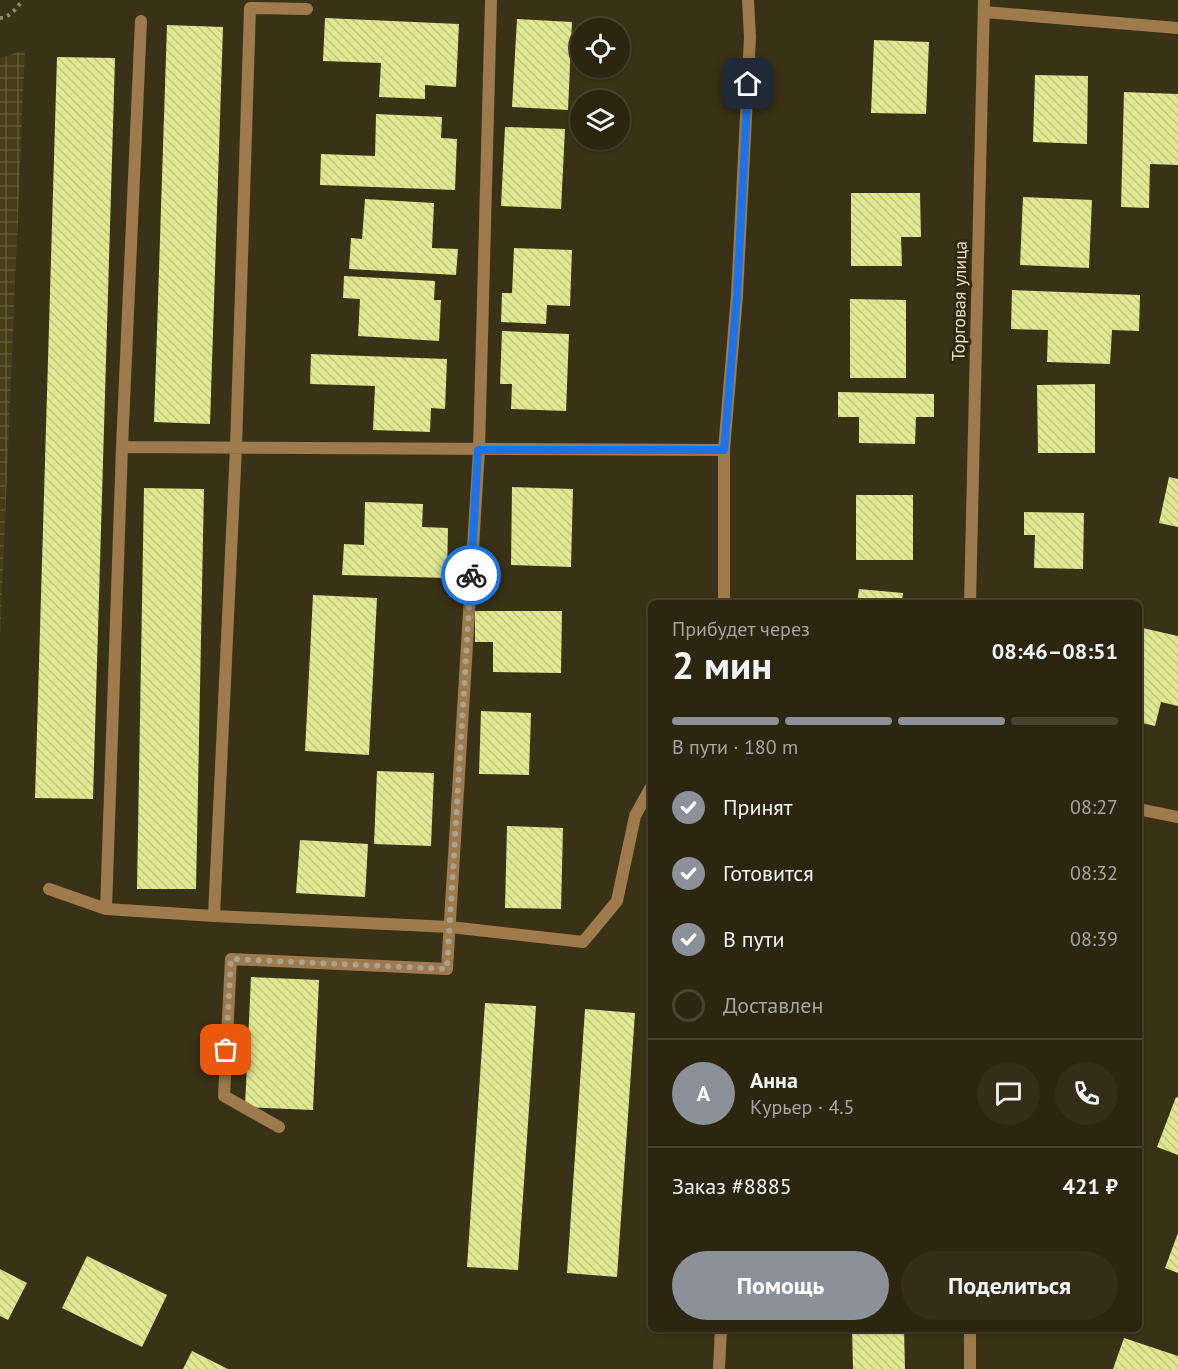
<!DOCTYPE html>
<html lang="ru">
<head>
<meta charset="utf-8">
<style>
	:root { --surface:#2c2610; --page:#342e19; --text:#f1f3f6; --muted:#a6a59f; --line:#484330; --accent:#8c9099 }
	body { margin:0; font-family:"PT Sans",sans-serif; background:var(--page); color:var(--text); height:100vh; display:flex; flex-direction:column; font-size:22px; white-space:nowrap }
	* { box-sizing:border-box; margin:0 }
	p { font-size:20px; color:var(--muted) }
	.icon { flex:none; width:33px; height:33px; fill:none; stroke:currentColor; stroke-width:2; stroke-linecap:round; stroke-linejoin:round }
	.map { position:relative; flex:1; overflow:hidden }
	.side { position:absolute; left:648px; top:600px; width:494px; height:732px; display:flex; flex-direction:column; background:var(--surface); border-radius:9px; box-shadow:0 2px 4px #0004,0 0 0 2px var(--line) }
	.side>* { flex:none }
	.buttons { position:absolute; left:570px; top:18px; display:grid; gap:12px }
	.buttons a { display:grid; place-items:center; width:60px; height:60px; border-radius:50%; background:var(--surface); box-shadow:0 2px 4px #0004,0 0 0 2px var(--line); font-size:30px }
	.pin { position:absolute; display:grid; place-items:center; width:51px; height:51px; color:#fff; margin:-26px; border-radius:12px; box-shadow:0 3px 9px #0006 }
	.courier { position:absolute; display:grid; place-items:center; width:60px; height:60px; margin:-30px; border:4px solid #1a73e8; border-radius:50%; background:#fff; color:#222; box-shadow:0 2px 8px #0007 }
	.summary em { font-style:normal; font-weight:600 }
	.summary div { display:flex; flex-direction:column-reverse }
	.summary { display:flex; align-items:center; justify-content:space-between; height:102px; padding:0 24px }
	h1 { font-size:39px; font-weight:600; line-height:45px }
	.bar { display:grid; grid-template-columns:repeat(4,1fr); gap:9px 6px; align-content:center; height:72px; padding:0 24px }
	.bar i { height:8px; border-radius:4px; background:var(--line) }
	.bar .current { background:var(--accent) }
	.bar p { grid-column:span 4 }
	.line { display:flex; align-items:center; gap:15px; padding:0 24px; border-top:2px solid var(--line) }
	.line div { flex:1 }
	.round { display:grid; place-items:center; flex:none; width:63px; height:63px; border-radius:32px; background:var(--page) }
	ol { padding:0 24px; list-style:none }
	li { display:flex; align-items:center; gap:18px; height:66px }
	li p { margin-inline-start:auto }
	li .icon { padding:6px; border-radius:50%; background:var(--accent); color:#fff; stroke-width:4 }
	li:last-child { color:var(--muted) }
	li i { width:33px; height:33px; border:3px solid var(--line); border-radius:50% }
	.action { display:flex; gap:12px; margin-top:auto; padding:12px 24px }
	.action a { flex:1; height:69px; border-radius:36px; background:var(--accent); color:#fff; font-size:24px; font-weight:600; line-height:69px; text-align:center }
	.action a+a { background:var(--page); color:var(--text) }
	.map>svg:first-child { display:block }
	.industrial { fill:url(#industrial-grid) }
	.building { fill:url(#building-back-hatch) }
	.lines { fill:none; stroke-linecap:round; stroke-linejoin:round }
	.path { stroke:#8e8872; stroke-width:4; stroke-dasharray:3 4.5; stroke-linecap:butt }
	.lane { stroke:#9e7a4c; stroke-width:12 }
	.street { stroke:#9e7a4c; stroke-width:12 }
	.done { stroke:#a8a28e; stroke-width:6; stroke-dasharray:0 10.8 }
	.route { stroke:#1a73e8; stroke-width:8 }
	.labels { text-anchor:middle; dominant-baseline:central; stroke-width:6; stroke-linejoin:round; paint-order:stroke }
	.street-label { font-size:18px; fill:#e3dece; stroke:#30280c }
</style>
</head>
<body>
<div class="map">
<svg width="1178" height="1369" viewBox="0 0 1178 1369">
	<defs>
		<pattern id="industrial-grid" width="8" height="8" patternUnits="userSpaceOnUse" patternTransform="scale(1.5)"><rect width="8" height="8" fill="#463c18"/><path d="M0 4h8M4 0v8" fill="none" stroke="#615838"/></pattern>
		<pattern id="building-back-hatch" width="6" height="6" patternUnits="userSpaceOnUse" patternTransform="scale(1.5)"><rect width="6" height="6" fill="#dfe791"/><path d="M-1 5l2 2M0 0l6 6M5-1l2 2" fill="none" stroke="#c0c680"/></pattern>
	</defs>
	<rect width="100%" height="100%" fill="#3a3216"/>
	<path class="industrial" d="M 25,50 L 0,638 L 0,58 Z"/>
	<path class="building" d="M 325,18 L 459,24 L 456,87 L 425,85 L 425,99 L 379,97 L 381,63 L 323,61 Z
		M 517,19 L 572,22 L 568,110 L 512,107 Z
		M 167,25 L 223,27 L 210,424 L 154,422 Z
		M 874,40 L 929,42 L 926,114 L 871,113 Z
		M 57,57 L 115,58 L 93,799 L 35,798 Z
		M 1035,75 L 1088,76 L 1087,144 L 1033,142 Z
		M 1124,92 L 1178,94 L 1178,165 L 1150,164 L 1149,208 L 1121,207 Z
		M 376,114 L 442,117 L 441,138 L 457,139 L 455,190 L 320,185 L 321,154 L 375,156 Z
		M 505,127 L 565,129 L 561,209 L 501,206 Z
		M 851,193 L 920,193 L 921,237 L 901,237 L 902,266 L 851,266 Z
		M 1023,197 L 1092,200 L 1089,268 L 1020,265 Z
		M 365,199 L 434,203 L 432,248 L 458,249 L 456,275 L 349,269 L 351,238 L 362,239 Z
		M 514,248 L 572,250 L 570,306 L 547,305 L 546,324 L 501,322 L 502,293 L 512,293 Z
		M 344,276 L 435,281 L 434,300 L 441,300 L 439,341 L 358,336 L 360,299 L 343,298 Z
		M 1012,290 L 1140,295 L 1139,331 L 1112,330 L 1110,364 L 1047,362 L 1048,330 L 1011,329 Z
		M 850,299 L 906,300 L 906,378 L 850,378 Z
		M 502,331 L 569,334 L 566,411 L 511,409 L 512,384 L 500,384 Z
		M 311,354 L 447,359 L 445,409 L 431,408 L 430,432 L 373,430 L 375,386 L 310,384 Z
		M 1095,384 L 1095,453 L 1038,453 L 1037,385 Z
		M 838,392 L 934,394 L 934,417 L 916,417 L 915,444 L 859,443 L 859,417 L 838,417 Z
		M 1169,477 L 1178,479 L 1178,527 L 1159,523 Z
		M 512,487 L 573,489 L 571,567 L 511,565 Z
		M 144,488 L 204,489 L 196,889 L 137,889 Z
		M 856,495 L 913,495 L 913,560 L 856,560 Z
		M 365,502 L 423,504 L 422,527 L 448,528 L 447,578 L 342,575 L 344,544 L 364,545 Z
		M 1024,512 L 1084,513 L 1083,569 L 1034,568 L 1035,535 L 1024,535 Z
		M 859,589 L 903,593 L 902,603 L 857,603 Z
		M 313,595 L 377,598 L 369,755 L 305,751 Z
		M 475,611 L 562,611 L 561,673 L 493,672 L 493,642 L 475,642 Z
		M 1138,627 L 1178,636 L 1178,706 L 1161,702 L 1155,726 L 1138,722 Z
		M 481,711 L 531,713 L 529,775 L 479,774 Z
		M 377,771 L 434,773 L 431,846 L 374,844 Z
		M 507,826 L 563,828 L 561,909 L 505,908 Z
		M 300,840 L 368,844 L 365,897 L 296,893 Z
		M 251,977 L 319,980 L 313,1110 L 245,1107 Z
		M 485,1003 L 536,1006 L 518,1270 L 467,1267 Z
		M 585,1009 L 635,1013 L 617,1277 L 567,1273 Z
		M 1176,1097 L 1178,1098 L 1178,1155 L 1157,1147 Z
		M 1178,1233 L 1178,1273 L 1165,1268 Z
		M 87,1256 L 167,1295 L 142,1347 L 62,1308 Z
		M 0,1269 L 27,1283 L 8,1320 L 0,1316 Z
		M 852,1329 L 904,1329 L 905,1369 L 853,1369 Z
		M 1124,1338 L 1178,1356 L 1178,1369 L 1113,1369 Z
		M 192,1351 L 228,1369 L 183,1369 Z"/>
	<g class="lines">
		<path class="path" d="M 0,18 C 10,18 17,7 23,0"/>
		<path class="lane" d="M 122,447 L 724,450
			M 49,889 L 106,909 L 214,916 L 450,927 L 583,942 L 617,901 L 635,816 L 651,787
			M 106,909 L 122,447 L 141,21
			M 214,916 L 236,447 L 250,8 L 307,9
			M 279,1127 L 224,1096 L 231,959 L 447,969 L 479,450 L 491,0
			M 719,1369 L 721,1329"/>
		<path class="street" d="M 984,12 L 1178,28
			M 724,603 L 724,450 L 737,295 L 750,37 L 748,0
			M 970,603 L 984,0
			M 1138,809 L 1178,817
			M 970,1329 L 970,1369"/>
	</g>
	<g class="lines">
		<path class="done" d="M 226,1050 L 231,959 L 447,969 L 471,575"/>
		<path class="route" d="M 471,575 L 478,450 L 724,450 L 737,295 L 748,84"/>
	</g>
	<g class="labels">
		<g class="street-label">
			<text transform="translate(959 301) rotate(-89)">Торговая улица</text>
		</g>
	</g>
</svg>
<div class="buttons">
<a><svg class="icon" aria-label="locate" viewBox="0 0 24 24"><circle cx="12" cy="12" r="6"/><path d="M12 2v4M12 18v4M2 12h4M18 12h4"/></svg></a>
<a><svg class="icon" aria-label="layers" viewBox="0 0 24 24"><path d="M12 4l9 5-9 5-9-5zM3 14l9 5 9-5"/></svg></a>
</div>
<div class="pin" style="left:226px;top:1050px;background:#ea580c"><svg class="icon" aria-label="bag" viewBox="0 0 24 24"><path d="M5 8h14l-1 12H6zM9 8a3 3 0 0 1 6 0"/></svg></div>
<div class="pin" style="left:748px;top:84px;background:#1f2937"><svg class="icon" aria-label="home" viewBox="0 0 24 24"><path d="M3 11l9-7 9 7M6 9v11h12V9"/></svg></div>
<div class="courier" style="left:471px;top:575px"><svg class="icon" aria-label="bike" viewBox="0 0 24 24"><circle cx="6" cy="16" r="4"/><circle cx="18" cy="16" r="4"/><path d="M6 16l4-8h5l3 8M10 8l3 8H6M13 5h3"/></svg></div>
<section class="side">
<div class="summary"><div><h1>2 мин</h1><p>Прибудет через</p></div><em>08:46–08:51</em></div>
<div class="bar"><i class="current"></i><i class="current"></i><i class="current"></i><i></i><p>В пути · 180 m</p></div>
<ol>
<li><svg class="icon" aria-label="check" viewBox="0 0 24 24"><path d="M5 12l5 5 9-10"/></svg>Принят<p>08:27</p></li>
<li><svg class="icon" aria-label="check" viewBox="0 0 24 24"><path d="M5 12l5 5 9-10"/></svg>Готовится<p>08:32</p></li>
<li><svg class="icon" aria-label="check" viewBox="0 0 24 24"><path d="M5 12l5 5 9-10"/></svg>В пути<p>08:39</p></li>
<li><i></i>Доставлен</li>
</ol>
<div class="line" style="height:108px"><b class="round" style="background:var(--accent);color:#fff">А</b><div><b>Анна</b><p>Курьер · 4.5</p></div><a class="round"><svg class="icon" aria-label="chat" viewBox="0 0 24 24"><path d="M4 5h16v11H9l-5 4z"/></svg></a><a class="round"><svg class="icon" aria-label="phone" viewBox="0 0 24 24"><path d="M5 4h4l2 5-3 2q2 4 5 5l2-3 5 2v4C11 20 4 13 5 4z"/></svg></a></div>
<div class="line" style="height:78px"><div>Заказ #8885</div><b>421 ₽</b></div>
<div class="action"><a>Помощь</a><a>Поделиться</a></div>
</section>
</div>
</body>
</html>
